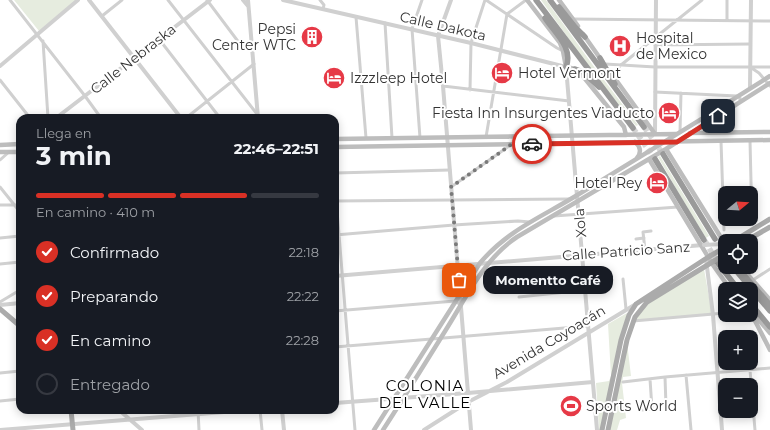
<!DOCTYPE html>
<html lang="es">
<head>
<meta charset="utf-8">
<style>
	:root { --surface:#171b24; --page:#242831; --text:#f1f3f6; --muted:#9ea1a6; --line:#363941; --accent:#d93025 }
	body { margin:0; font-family:Montserrat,sans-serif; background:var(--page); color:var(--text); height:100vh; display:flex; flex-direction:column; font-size:15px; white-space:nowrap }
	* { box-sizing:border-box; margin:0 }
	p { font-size:13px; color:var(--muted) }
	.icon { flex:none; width:22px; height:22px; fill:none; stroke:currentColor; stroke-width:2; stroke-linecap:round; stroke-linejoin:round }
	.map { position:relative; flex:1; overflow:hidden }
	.sheet { position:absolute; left:16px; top:114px; width:323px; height:300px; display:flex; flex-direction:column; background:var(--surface); border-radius:12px; box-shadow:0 2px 10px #0003 }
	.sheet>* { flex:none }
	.needle { width:26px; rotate:72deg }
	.fabs { position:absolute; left:718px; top:186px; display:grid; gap:8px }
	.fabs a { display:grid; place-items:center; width:40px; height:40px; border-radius:8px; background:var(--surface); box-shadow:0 2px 10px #0003; font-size:20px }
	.pin { position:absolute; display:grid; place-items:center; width:34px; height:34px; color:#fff; margin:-17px; border-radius:8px; box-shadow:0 2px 6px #0006 }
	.courier { position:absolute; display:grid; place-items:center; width:40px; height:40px; margin:-20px; border:3px solid #d93025; border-radius:50%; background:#fff; color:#222; box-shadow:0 1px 5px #0007 }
	.bubble { position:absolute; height:28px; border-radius:12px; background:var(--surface); box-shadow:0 2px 10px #0003; font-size:13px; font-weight:700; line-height:28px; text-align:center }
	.head em { font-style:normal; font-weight:700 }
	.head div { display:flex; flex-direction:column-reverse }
	.head { display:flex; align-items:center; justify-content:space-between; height:68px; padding:0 20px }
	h1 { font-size:26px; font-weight:700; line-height:30px }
	.bar { display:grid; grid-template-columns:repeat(4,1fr); gap:6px 4px; align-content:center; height:48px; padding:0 20px }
	.bar i { height:5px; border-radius:3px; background:var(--line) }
	.bar .on { background:var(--accent) }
	.bar p { grid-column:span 4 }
	ol { padding:0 20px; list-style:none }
	li { display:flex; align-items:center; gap:12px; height:44px }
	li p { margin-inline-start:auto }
	li .icon { padding:4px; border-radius:50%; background:var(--accent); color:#fff; stroke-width:4 }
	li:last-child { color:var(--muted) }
	li i { width:22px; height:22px; border:2px solid var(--line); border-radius:50% }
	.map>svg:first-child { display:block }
	.green { fill:#e6ecdf }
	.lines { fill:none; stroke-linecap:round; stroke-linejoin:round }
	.motorway-tunnel { stroke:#d6d6d6; stroke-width:5.5; stroke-dasharray:5.5 3; stroke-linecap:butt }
	.minor { stroke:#d0d0d0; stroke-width:3 }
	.tertiary { stroke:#d0d0d0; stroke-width:4 }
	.secondary { stroke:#bdbdbd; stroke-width:4.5 }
	.primary { stroke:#ababab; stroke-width:5 }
	.motorway { stroke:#9a9a9a; stroke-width:5.5 }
	.tertiary-bridge { stroke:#d0d0d0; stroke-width:4 }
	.primary-bridge { stroke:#ababab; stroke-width:5 }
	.done { stroke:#7a7a7a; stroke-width:4; stroke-dasharray:0 7.2 }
	.route { stroke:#d93025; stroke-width:5 }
	.labels { text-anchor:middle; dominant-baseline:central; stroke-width:4; stroke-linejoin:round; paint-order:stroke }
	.street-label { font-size:14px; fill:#333; stroke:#fff }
	.poi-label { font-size:14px; fill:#333; stroke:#fff; text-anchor:start }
	.neighbourhood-label { font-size:15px; letter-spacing:1px; fill:#000; stroke:#fff }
</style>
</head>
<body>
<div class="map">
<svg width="770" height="430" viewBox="0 0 770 430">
	<rect width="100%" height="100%" fill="#fff"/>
	<path class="green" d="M 14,0 L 78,0 L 39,31 Z
		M 541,0 L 546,0 L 595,68 L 638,125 L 636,126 L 591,70 Z
		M 660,156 L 709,236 L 706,238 L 678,192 L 658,157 Z
		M 704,269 L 712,314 L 635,321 L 643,307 Z
		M 627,313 L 601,430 L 599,430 L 596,383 L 609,381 L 611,376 L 608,324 Z
		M 627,342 L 631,376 L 623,377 L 622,383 L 626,418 L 620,420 L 617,430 L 609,430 Z"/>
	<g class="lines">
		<path class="motorway-tunnel" d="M 644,127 L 663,154
			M 633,128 L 655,159
			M 705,241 L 715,258"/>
		<path class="minor" d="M 10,0 L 85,96 L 101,118
			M 168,0 L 257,114
			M 207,0 L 240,44 L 244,47 L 247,47 L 252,42
			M 320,0 L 324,5 L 323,9
			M 486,0 L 557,48 L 563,51
			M 102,16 L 122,0
			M 356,17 L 366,138
			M 572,19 L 770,21
			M 727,20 L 727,0
			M 385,23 L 392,138
			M 159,39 L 220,118
			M 43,41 L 48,118
			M 655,45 L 750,44
			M 605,64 L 655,67 L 770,67
			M 750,67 L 759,73 L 770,86
			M 612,74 L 621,65 L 702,0
			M 0,80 L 30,118
			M 443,86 L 569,101
			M 470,90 L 471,43 L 485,0
			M 655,92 L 737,96 L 740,98 L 740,102
			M 186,118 L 254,64
			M 680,132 L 681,93
			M 486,137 L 507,14 L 526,0
			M 420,138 L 412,29 L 422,0
			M 721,141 L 724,230
			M 750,141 L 752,222
			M 0,160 L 9,152
			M 335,173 L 450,170
			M 335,186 L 355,430
			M 0,187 L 20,212
			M 451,187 L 512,144
			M 335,201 L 569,199
			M 0,205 L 20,205
			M 554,216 L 678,207
			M 335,235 L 454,225 L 518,221 L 530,222
			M 0,238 L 20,236
			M 636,239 L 644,238
			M 645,250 L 643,232 L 651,231
			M 0,264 L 20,262
			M 623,279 L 626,309
			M 584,280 L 612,280
			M 753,280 L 770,269
			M 519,297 L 585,290
			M 0,302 L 20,290
			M 335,311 L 455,301 L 461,305
			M 633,321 L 725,313
			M 335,347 L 588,326
			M 750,370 L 755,430
			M 0,373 L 20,371
			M 686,375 L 691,430
			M 665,377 L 666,406
			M 623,382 L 665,377 L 770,368
			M 0,401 L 20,399
			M 198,410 L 199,430
			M 260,410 L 262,430
			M 641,410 L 652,409 L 650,379"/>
		<path class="tertiary" d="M 89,0 L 181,118
			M 243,0 L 248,6
			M 248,0 L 258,118
			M 283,0 L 471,43 L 566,67 L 597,430
			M 451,0 L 438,36 L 443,86 L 471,430
			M 0,66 L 78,0
			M 750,88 L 751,0
			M 56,118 L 210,0
			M 655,133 L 656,0
			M 706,259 L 713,315 L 722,430
			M 335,276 L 703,245
			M 0,305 L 20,303
			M 335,403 L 468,393 L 593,382
			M 119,410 L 142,430
			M 282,410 L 284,430
			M 0,430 L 249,410
			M 424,430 L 468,402 L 507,382 L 636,304"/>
		<path class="secondary" d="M 527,0 L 560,43 L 563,51 L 566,67 L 575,69 L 582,75 L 624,127 L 626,135
			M 559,0 L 578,26
			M 583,34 L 602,61
			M 611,73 L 655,134
			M 690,133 L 770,132
			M 335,139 L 676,134
			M 635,142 C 640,146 642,152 637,158
			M 0,145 L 20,144
			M 335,147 L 770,140
			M 666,149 L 725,244
			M 0,152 L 20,152
			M 649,159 L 713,265 L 730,289
			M 741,267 L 770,300
			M 751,313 L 770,350
			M 753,313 L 770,333
			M 374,430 L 480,263 C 509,229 542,217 579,194 C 643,155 707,116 770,76
			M 383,430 C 405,396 426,362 447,328 C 467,296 485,258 517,237 L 666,149 L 770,83"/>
		<path class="primary" d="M 734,241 L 770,219
			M 746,241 L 770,227
			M 0,309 L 20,326
			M 71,410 L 73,430
			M 602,430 L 621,340 L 629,315 L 636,304 L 710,256
			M 608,430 L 627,340 L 635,317 L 647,302 L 714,261"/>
		<path class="motorway" d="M 536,0 L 633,128
			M 550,0 L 644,127
			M 559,7 L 575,27 L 585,37
			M 545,18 C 554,32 574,48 566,67
			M 600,58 L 615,84
			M 575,69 L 583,72 L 599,87
			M 663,154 L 715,239
			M 655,159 L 704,240
			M 717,262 L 738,289
			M 733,267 L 770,311
			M 737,267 L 770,305
			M 751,304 L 770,327"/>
		<path class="tertiary-bridge" d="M 704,245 L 722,244"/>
		<path class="primary-bridge" d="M 710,256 L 724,248
			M 714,261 L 725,254"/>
	</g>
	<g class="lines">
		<path class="done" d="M 459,280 L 451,187 L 512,144 L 532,144"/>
		<path class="route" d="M 532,144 L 677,142 L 718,116"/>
	</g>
	<defs>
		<g id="building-disc" transform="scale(1.15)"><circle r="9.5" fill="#e63946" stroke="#fff"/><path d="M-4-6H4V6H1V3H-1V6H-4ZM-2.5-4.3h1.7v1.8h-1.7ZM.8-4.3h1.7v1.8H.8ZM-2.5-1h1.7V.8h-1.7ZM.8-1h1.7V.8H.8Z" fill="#fff"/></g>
		<g id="hospital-disc" transform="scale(1.15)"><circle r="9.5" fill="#e63946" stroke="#fff"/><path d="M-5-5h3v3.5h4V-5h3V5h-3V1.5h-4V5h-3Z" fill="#fff"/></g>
		<g id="hotel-disc" transform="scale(1.15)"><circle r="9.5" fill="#e63946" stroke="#fff"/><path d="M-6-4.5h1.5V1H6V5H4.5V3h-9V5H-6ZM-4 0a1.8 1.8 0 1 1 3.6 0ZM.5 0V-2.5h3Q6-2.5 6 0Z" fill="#fff"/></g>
		<g id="stadium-disc" transform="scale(1.15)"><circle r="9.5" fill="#e63946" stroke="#fff"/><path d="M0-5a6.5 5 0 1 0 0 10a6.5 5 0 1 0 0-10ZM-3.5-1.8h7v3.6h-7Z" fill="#fff"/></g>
	</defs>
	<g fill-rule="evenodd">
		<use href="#building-disc" x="312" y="37"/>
		<use href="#hospital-disc" x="620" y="46"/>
		<use href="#hotel-disc" x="502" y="73"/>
		<use href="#hotel-disc" x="334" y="78"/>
		<use href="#hotel-disc" x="669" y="113"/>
		<use href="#hotel-disc" x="657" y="183"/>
		<use href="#stadium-disc" x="571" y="406"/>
	</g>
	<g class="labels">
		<g class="street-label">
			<text transform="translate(443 26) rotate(13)">Calle Dakota</text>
			<text transform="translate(133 59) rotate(-38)">Calle Nebraska</text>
			<text transform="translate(580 223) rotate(-95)">Xola</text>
			<text transform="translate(626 251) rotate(-4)">Calle Patricio Sanz</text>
			<text transform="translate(549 342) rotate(-31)">Avenida Coyoacán</text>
		</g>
		<g class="poi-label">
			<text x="296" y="29" text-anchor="end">Pepsi<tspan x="296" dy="16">Center WTC</tspan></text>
			<text x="636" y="38">Hospital<tspan x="636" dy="16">de Mexico</tspan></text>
			<text x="518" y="73">Hotel Vermont</text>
			<text x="350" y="78">Izzzleep Hotel</text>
			<text x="654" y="113" text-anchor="end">Fiesta Inn Insurgentes Viaducto</text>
			<text x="642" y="183" text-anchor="end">Hotel Rey</text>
			<text x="586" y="406">Sports World</text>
		</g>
		<g class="neighbourhood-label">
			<text x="425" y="385">COLONIA<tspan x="425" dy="17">DEL VALLE</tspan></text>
		</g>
	</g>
</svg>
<div class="fabs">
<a><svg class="needle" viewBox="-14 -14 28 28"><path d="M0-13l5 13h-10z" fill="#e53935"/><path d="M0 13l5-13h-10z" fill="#9ea1a6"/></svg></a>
<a><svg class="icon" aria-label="locate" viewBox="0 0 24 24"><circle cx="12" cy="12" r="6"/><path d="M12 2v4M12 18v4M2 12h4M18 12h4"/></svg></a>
<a><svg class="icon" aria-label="layers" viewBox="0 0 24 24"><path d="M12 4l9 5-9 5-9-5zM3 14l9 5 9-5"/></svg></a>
<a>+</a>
<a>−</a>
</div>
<div class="pin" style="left:459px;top:280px;background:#ea580c"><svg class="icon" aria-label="bag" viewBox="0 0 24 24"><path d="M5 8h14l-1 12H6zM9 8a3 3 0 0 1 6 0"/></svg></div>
<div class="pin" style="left:718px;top:116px;background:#1f2937"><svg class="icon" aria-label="home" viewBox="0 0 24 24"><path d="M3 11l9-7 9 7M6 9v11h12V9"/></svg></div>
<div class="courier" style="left:532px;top:144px"><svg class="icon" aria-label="car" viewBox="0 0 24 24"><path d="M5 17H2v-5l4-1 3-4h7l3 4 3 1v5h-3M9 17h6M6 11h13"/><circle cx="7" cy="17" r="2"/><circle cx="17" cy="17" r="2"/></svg></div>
<div class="bubble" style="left:483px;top:266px;width:130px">Momentto Café</div>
<section class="sheet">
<div class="head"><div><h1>3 min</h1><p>Llega en</p></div><em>22:46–22:51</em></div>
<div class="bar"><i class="on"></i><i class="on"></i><i class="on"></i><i></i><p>En camino · 410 m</p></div>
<ol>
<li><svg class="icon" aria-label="check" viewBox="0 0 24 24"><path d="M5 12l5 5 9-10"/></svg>Confirmado<p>22:18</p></li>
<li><svg class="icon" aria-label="check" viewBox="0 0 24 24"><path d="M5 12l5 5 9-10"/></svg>Preparando<p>22:22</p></li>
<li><svg class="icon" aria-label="check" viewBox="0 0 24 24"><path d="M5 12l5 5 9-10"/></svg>En camino<p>22:28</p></li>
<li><i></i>Entregado</li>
</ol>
</section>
</div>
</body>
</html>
